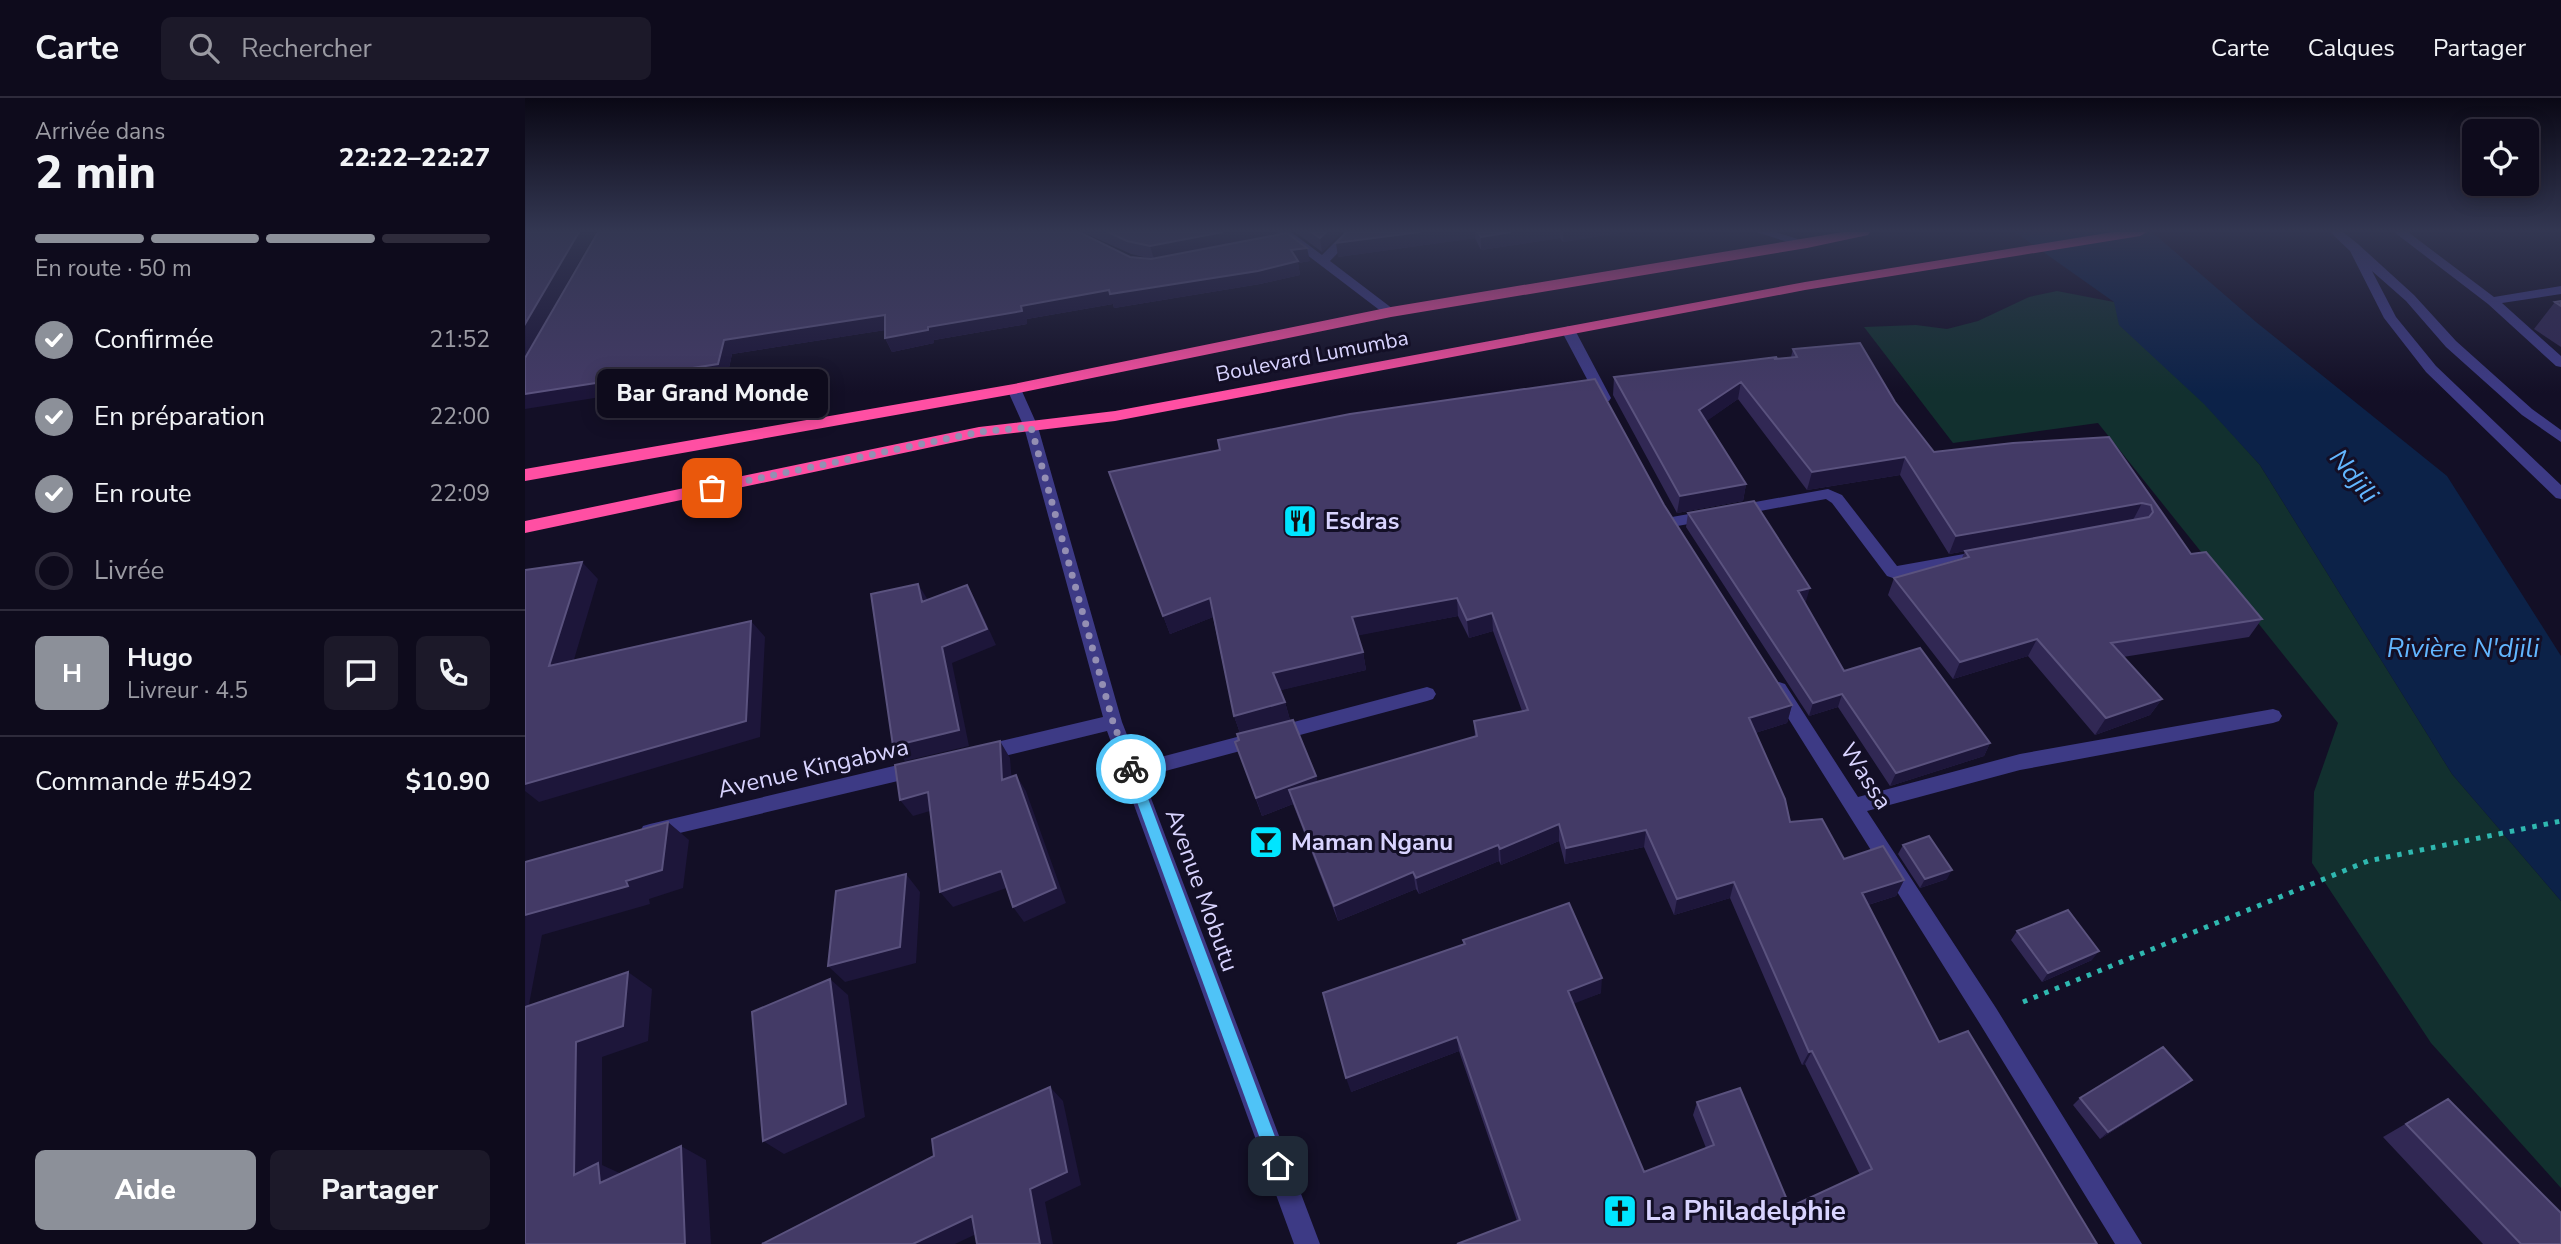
<!DOCTYPE html>
<html lang="fr">
<head>
<meta charset="utf-8">
<style>
	:root { --surface:#0e0b1c; --page:#1c1929; --text:#f1f3f6; --muted:#9b9ba3; --line:#2e2b3b; --accent:#8c9099 }
	body { margin:0; font-family:"Nunito Sans",sans-serif; background:var(--page); color:var(--text); height:100vh; display:flex; flex-direction:column; font-size:26px; white-space:nowrap }
	* { box-sizing:border-box; margin:0 }
	p { font-size:23px; color:var(--muted) }
	.icon { flex:none; width:38px; height:38px; fill:none; stroke:currentColor; stroke-width:2; stroke-linecap:round; stroke-linejoin:round }
	.map { position:relative; flex:1; overflow:hidden }
	.sheet { display:flex; flex-direction:column; background:var(--surface); width:525px }
	.sheet>* { flex:none }
	.fabs { position:absolute; left:1937px; top:21px; display:grid; gap:14px }
	.fabs a { display:grid; place-items:center; width:77px; height:77px; border-radius:10px; background:var(--surface); box-shadow:0 4px 18px #0003,0 0 0 2px var(--line); font-size:35px }
	.pin { position:absolute; display:grid; place-items:center; width:60px; height:60px; color:#fff; margin:-30px; border-radius:14px; box-shadow:0 4px 10px #0006 }
	.courier { position:absolute; display:grid; place-items:center; width:70px; height:70px; margin:-35px; border:5px solid #4fc3f7; border-radius:50%; background:#fff; color:#222; box-shadow:0 2px 9px #0007 }
	.bubble { position:absolute; height:49px; border-radius:10px; background:var(--surface); box-shadow:0 4px 18px #0003,0 0 0 2px var(--line); font-size:23px; font-weight:800; line-height:49px; text-align:center }
	.overview em { font-style:normal; font-weight:800 }
	.overview div { display:flex; flex-direction:column-reverse }
	.overview { display:flex; align-items:center; justify-content:space-between; height:119px; padding:0 35px }
	h1 { font-size:46px; font-weight:800; line-height:52px }
	.bar { display:grid; grid-template-columns:repeat(4,1fr); gap:10px 7px; align-content:center; height:84px; padding:0 35px }
	.bar i { height:9px; border-radius:5px; background:var(--line) }
	.bar .active { background:var(--accent) }
	.bar p { grid-column:span 4 }
	.line { display:flex; align-items:center; gap:18px; padding:0 35px; border-top:2px solid var(--line) }
	.line div { flex:1 }
	.round { display:grid; place-items:center; flex:none; width:74px; height:74px; border-radius:10px; background:var(--page) }
	ol { padding:0 35px; list-style:none }
	li { display:flex; align-items:center; gap:21px; height:77px }
	li p { margin-inline-start:auto }
	li .icon { padding:7px; border-radius:50%; background:var(--accent); color:#fff; stroke-width:4 }
	li:last-child { color:var(--muted) }
	li i { width:38px; height:38px; border:4px solid var(--line); border-radius:50% }
	.primary-button { display:flex; gap:14px; margin-top:auto; padding:14px 35px }
	.primary-button a { flex:1; height:80px; border-radius:10px; background:var(--accent); color:#fff; font-size:28px; font-weight:800; line-height:80px; text-align:center }
	.primary-button a+a { background:var(--page); color:var(--text) }
	header { display:flex; align-items:center; gap:42px; box-sizing:border-box; height:98px; padding:0 35px; background:var(--surface); border-bottom:2px solid var(--line) }
	header strong { font-size:33px }
	nav { display:flex; gap:38px; margin-inline-start:auto; font-size:24px }
	.search { width:490px; height:63px; background:var(--page); display:flex; align-items:center; gap:18px; box-sizing:border-box; padding:0 24px; border-radius:10px; color:var(--muted); font-size:26px }
	main { display:flex; flex:1; min-height:0 }
	.map>svg:first-child { display:block }
	.green { fill:#12302f }
	.water { fill:#0c2248 }
	.lines { fill:none; stroke-linecap:round; stroke-linejoin:round }
	.path { stroke:#2fb8b0; stroke-width:5; stroke-dasharray:4.5 7; stroke-linecap:butt }
	.lane { fill:#3d3a85; fill-rule:evenodd }
	.street { fill:#3d3a85; fill-rule:evenodd }
	.highway { fill:#ff4fa3; fill-rule:evenodd }
	.wall { fill:#312854; fill-rule:evenodd }
	.shaded-wall { fill:#1d163a }
	.building { fill:#433a66; stroke:#5a527e; stroke-width:2 }
	.route { fill:#4fc3f7 }
	.done { stroke:#948fb3; stroke-width:7; stroke-dasharray:0 12.6 }
	.labels { text-anchor:middle; dominant-baseline:central; stroke-width:6; stroke-linejoin:round; paint-order:stroke }
	.far-street-label { font-size:21px; fill:#d9d4ff; stroke:#130f26 }
	.poi-label { font-size:24px; font-weight:bold; fill:#d9d4ff; stroke:#130f26; text-anchor:start }
	.street-label { font-size:24px; fill:#d9d4ff; stroke:#130f26 }
	.water-label { font-size:26px; font-style:italic; fill:#62b6ff; stroke:#130f26 }
	.near-poi-label { font-size:28px; font-weight:bold; fill:#d9d4ff; stroke:#130f26; text-anchor:start }
</style>
</head>
<body>
<header>
<strong>Carte</strong>
<div class="search"><svg class="icon" aria-label="search" viewBox="0 0 24 24"><circle cx="10" cy="10" r="6"/><path d="M15 15l6 6"/></svg>Rechercher</div>
<nav><a>Carte</a><a>Calques</a><a>Partager</a></nav>
</header>
<main>
<section class="sheet">
<div class="overview"><div><h1>2 min</h1><p>Arrivée dans</p></div><em>22:22–22:27</em></div>
<div class="bar"><i class="active"></i><i class="active"></i><i class="active"></i><i></i><p>En route · 50 m</p></div>
<ol>
<li><svg class="icon" aria-label="check" viewBox="0 0 24 24"><path d="M5 12l5 5 9-10"/></svg>Confirmée<p>21:52</p></li>
<li><svg class="icon" aria-label="check" viewBox="0 0 24 24"><path d="M5 12l5 5 9-10"/></svg>En préparation<p>22:00</p></li>
<li><svg class="icon" aria-label="check" viewBox="0 0 24 24"><path d="M5 12l5 5 9-10"/></svg>En route<p>22:09</p></li>
<li><i></i>Livrée</li>
</ol>
<div class="line" style="height:126px"><b class="round" style="background:var(--accent);color:#fff">H</b><div><b>Hugo</b><p>Livreur · 4.5</p></div><a class="round"><svg class="icon" aria-label="chat" viewBox="0 0 24 24"><path d="M4 5h16v11H9l-5 4z"/></svg></a><a class="round"><svg class="icon" aria-label="phone" viewBox="0 0 24 24"><path d="M5 4h4l2 5-3 2q2 4 5 5l2-3 5 2v4C11 20 4 13 5 4z"/></svg></a></div>
<div class="line" style="height:91px"><div>Commande #5492</div><b>$10.90</b></div>
<div class="primary-button"><a>Aide</a><a>Partager</a></div>
</section>
<div class="map">
<svg width="2036" height="1146" viewBox="0 0 2036 1146">
	<rect width="100%" height="100%" fill="#130f26"/>
	<path class="green" d="M 1532,193 L 1589,204 L 1735,367 L 1927,676 L 2036,803 L 2036,1090 L 1906,945 L 1787,765 L 1789,694 L 1813,625 L 1573,325 L 1428,345 L 1339,229 L 1391,227 L 1422,231 L 1453,223 L 1504,199 Z"/>
	<path class="water" d="M 1490,134 L 1627,134 L 1731,224 L 1922,378 L 2036,558 L 2036,803 L 1927,676 L 1735,367 L 1679,306 L 1594,227 L 1589,204 Z"/>
	<g class="lines">
		<path class="path" d="M 1498,904 L 1843,763 L 2036,723"/>
		<path class="lane" d="M 1805,134 L 1818,134 L 1833,146 L 1889,197 L 1931,243 L 2007,311 L 2036,332 L 2036,344 L 1997,317 L 1921,249 L 1881,203 L 1847,173 L 1871,219 L 1911,268 L 2036,387 L 2036,401 L 2031,400 L 1901,274 L 1859,220 L 1825,153 Z"/>
		<path class="street" d="M 752,134 L 766,134 L 797,157 L 820,134 L 833,134 L 805,163 L 872,214 L 866,218 L 861,217 Z
			M 1231,134 L 1251,134 L 1288,146 L 1282,150 Z
			M 1869,134 L 1883,134 L 1969,199 L 2036,188 L 2036,196 L 1977,205 L 2036,258 L 2036,269 L 2031,268 L 1963,206 Z
			M 1043,228 L 1050,232 L 1086,300 L 1084,303 L 1079,304 L 1072,300 L 1036,232 Z
			M 489,287 L 496,291 L 513,329 L 597,624 L 613,665 L 902,589 L 908,591 L 911,596 L 908,601 L 902,603 L 618,679 L 795,1146 L 769,1146 L 582,633 L 459,663 L 452,660 L 450,655 L 452,650 L 459,647 L 578,619 L 499,329 L 482,291 Z
			M 1303,391 L 1317,397 L 1372,468 L 1439,456 L 1447,462 L 1439,468 L 1368,480 L 1362,478 L 1307,405 L 1301,401 L 1147,429 L 1139,424 L 1147,419 Z
			M 1254,584 L 1260,586 L 1333,699 L 1495,656 L 1748,611 L 1754,613 L 1757,618 L 1754,623 L 1748,625 L 1495,672 L 1342,713 L 1471,910 L 1617,1146 L 1590,1146 L 1455,926 L 1248,596 L 1245,591 L 1248,586 Z
			M 394,662 L 401,665 L 403,670 L 401,675 L 394,678 L 125,742 L 118,740 L 115,734 L 118,728 L 125,726 Z"/>
		<path class="highway" d="M 1318,134 L 1345,134 L 1343,137 L 1282,150 L 866,219 L 489,296 L 0,383 L 0,371 L 489,286 L 866,209 Z
			M 1588,134 L 1622,134 L 1615,138 L 1280,192 L 590,323 L 454,339 L 0,435 L 0,423 L 454,329 L 590,313 L 1280,184 Z"/>
	</g>
	<path class="wall" d="M 73,134 L 753,134 L 753,136 L 785,163 L 773,165 L 775,177 L 735,186 L 589,210 L 588,206 L 502,221 L 502,226 L 409,242 L 409,245 L 367,254 L 360,240 L 360,232 L 207,256 L 202,279 ZM 555,135 L 562,136 L 606,156 L 627,161 L 605,159 Z
		M 770,134 L 816,134 L 797,154 Z
		M 822,134 L 1099,134 L 1038,144 L 1035,140 L 956,152 L 950,140 L 813,159 Z
		M 2036,203 L 2036,249 L 2009,231 L 2030,204 Z
		M 1268,251 L 1370,304 L 1409,354 L 1584,339 L 1666,456 L 1737,521 L 1724,539 L 1598,559 L 1637,601 L 1625,617 L 1570,637 L 1503,558 L 1428,581 L 1363,497 L 1369,480 L 1437,460 L 1440,453 L 1463,449 L 1424,456 L 1375,377 L 1282,392 L 1213,301 L 1181,323 L 1221,386 L 1218,403 L 1152,415 L 1088,297 L 1089,279 L 1252,259 L 1252,261 L 1266,259 Z
		M 584,374 L 1139,407 L 1267,607 L 1262,625 L 1230,635 L 1265,724 L 1319,761 L 1379,782 L 1371,798 L 1343,807 L 1414,944 L 1572,1146 L 992,1123 L 934,953 L 826,994 L 939,846 L 938,842 L 1076,895 L 1048,905 L 1119,1074 L 1181,1050 L 1168,1017 L 1172,1004 L 1265,1109 L 1335,1077 L 1280,966 L 1277,967 L 1205,800 L 1149,817 L 1119,749 L 1040,766 L 1034,743 L 976,767 L 974,763 L 894,796 L 891,791 L 813,823 L 768,706 L 737,718 L 710,644 L 791,678 L 792,684 L 950,639 L 949,623 L 997,613 L 968,533 L 944,540 L 933,518 L 833,537 L 838,554 L 841,572 L 755,592 L 760,604 L 765,622 L 715,635 L 709,618 L 688,519 L 645,536 Z
		M 1163,415 L 1281,503 L 1279,504 L 1319,573 L 1465,645 L 1459,658 L 1365,688 L 1313,609 L 1284,618 L 1161,429 Z
		M 1378,747 L 1422,781 L 1395,790 L 1373,756 Z
		M 1492,833 L 1567,862 L 1517,884 L 1486,842 Z
		M 1667,982 L 1658,989 L 1575,1041 L 1548,1007 L 1555,1000 Z
		M 1923,1001 L 2036,1146 L 1958,1146 L 1858,1039 Z"/>
	<path class="shaded-wall" d="M 54,134 L 71,134 L 0,259 L 0,226 Z
		M 698,134 L 753,134 L 753,137 L 629,161 L 625,148 Z
		M 801,134 L 816,134 L 797,154 L 795,140 Z
		M 895,134 L 950,134 L 950,140 L 813,159 L 811,145 Z
		M 986,134 L 1035,134 L 1035,140 L 956,152 L 956,139 Z
		M 1038,134 L 1099,134 L 1038,144 Z
		M 782,150 L 785,163 L 773,165 L 775,177 L 735,186 L 589,210 L 588,206 L 502,221 L 502,226 L 409,242 L 409,245 L 367,254 L 360,240 L 403,229 L 496,208 Z
		M 360,217 L 367,231 L 207,256 L 202,279 L 0,311 L 0,296 L 199,242 Z
		M 1216,284 L 1213,301 L 1172,330 L 1174,312 Z
		M 1380,359 L 1375,377 L 1282,392 L 1287,374 Z
		M 1221,386 L 1218,403 L 1152,415 L 1155,398 Z
		M 1617,405 L 1608,422 L 1424,456 L 1431,438 Z
		M 57,464 L 73,481 L 42,585 L 24,568 Z
		M 393,486 L 403,502 L 397,504 Z
		M 442,487 L 451,503 L 471,547 L 427,565 L 444,648 L 380,663 L 368,648 L 417,549 Z
		M 1285,490 L 1281,503 L 1269,506 L 1273,493 Z
		M 685,500 L 691,518 L 645,536 L 638,518 Z
		M 932,500 L 933,518 L 831,538 L 827,519 Z
		M 967,515 L 968,533 L 944,540 L 942,522 Z
		M 226,523 L 240,539 L 235,639 L 14,704 L 0,693 L 0,686 Z
		M 1512,541 L 1503,558 L 1428,581 L 1435,564 Z
		M 838,554 L 841,572 L 753,593 L 748,575 Z
		M 1317,596 L 1313,609 L 1284,618 L 1288,605 Z
		M 1637,601 L 1625,617 L 1570,637 L 1581,620 Z
		M 760,604 L 765,622 L 715,635 L 709,618 Z
		M 1267,607 L 1262,625 L 1220,638 L 1224,620 Z
		M 475,643 L 485,660 L 488,699 L 477,682 Z
		M 1465,645 L 1459,658 L 1365,688 L 1371,675 Z
		M 491,677 L 501,693 L 541,805 L 499,824 L 488,809 Z
		M 791,678 L 796,696 L 764,692 L 768,706 L 737,718 L 731,700 Z
		M 403,694 L 415,710 L 388,718 L 375,702 Z
		M 143,724 L 164,742 L 158,790 L 124,801 L 125,806 L 17,837 L 0,928 L 0,817 L 101,783 Z
		M 1034,726 L 1034,743 L 976,767 L 975,751 Z
		M 1121,732 L 1119,749 L 1040,766 L 1041,750 Z
		M 973,747 L 974,763 L 894,796 L 891,780 Z
		M 1427,772 L 1422,781 L 1395,790 L 1400,781 Z
		M 476,773 L 487,788 L 428,809 L 415,794 Z
		M 888,774 L 891,791 L 813,823 L 809,808 Z
		M 381,776 L 395,794 L 391,865 L 320,884 L 303,868 Z
		M 1379,782 L 1371,798 L 1330,811 L 1337,795 Z
		M 1209,784 L 1205,800 L 1149,817 L 1152,801 Z
		M 1574,853 L 1567,862 L 1517,884 L 1523,875 Z
		M 103,874 L 127,891 L 123,943 L 77,959 L 77,1067 L 101,1078 L 103,1097 L 49,1077 L 51,944 Z
		M 1077,880 L 1076,895 L 1043,908 L 1043,893 Z
		M 305,881 L 323,897 L 340,1019 L 259,1056 L 238,1043 Z
		M 932,939 L 934,953 L 826,994 L 821,980 Z
		M 1287,953 L 1280,966 L 1277,967 L 1284,954 Z
		M 1667,982 L 1658,989 L 1575,1041 L 1583,1034 Z
		M 525,989 L 538,1003 L 556,1087 L 520,1104 L 528,1146 L 515,1146 L 505,1091 Z
		M 156,1048 L 181,1062 L 186,1146 L 160,1146 Z
		M 447,1118 L 464,1130 L 430,1146 L 388,1146 Z"/>
	<path class="building" d="M 0,134 L 54,134 L 0,226 Z
		M 73,134 L 554,134 L 605,159 L 626,161 L 762,135 L 782,150 L 766,152 L 773,163 L 733,173 L 585,196 L 584,192 L 496,208 L 497,213 L 403,229 L 403,232 L 360,240 L 360,217 L 199,242 L 193,266 L 0,296 L 0,260 Z
		M 583,134 L 698,134 L 625,148 L 602,143 Z
		M 786,134 L 801,134 L 795,140 Z
		M 822,134 L 895,134 L 811,145 Z
		M 953,134 L 986,134 L 956,139 Z
		M 2036,203 L 2036,208 L 2030,204 Z
		M 1335,245 L 1370,304 L 1409,354 L 1488,345 L 1584,339 L 1666,456 L 1681,454 L 1737,521 L 1586,545 L 1637,601 L 1581,620 L 1512,541 L 1435,564 L 1369,480 L 1444,459 L 1440,453 L 1624,419 L 1628,414 L 1626,407 L 1617,405 L 1431,438 L 1380,359 L 1287,374 L 1216,284 L 1174,312 L 1221,386 L 1155,398 L 1089,279 L 1252,259 L 1249,261 L 1272,259 L 1268,251 Z
		M 1070,281 L 1139,407 L 1267,607 L 1224,620 L 1260,701 L 1265,724 L 1297,721 L 1319,761 L 1358,748 L 1379,782 L 1337,795 L 1414,944 L 1443,933 L 1572,1146 L 932,1146 L 995,1122 L 932,939 L 821,980 L 798,895 L 940,846 L 938,842 L 1044,805 L 1077,880 L 1043,893 L 1119,1074 L 1189,1047 L 1172,1004 L 1215,990 L 1265,1109 L 1347,1071 L 1287,953 L 1284,954 L 1209,784 L 1152,801 L 1121,732 L 1041,750 L 1034,726 L 975,751 L 973,747 L 891,780 L 888,774 L 809,808 L 764,692 L 952,638 L 949,623 L 1003,612 L 967,515 L 942,522 L 932,500 L 827,519 L 838,554 L 748,575 L 760,604 L 709,618 L 685,500 L 638,518 L 584,374 L 695,352 L 693,342 L 825,316 Z
		M 1229,403 L 1285,490 L 1273,493 L 1319,573 L 1395,550 L 1465,645 L 1371,675 L 1317,596 L 1288,605 L 1163,415 Z
		M 57,464 L 24,568 L 226,523 L 221,623 L 0,686 L 0,472 Z
		M 393,486 L 397,504 L 442,487 L 462,531 L 417,549 L 434,632 L 368,648 L 346,496 Z
		M 768,622 L 791,678 L 731,700 L 710,644 L 714,642 L 712,636 Z
		M 475,643 L 477,682 L 491,677 L 531,790 L 488,809 L 476,773 L 415,794 L 403,694 L 375,702 L 370,667 Z
		M 143,724 L 137,772 L 101,783 L 103,788 L 0,817 L 0,764 Z
		M 1404,738 L 1427,772 L 1400,781 L 1378,747 Z
		M 381,776 L 375,849 L 303,868 L 311,793 Z
		M 1543,812 L 1574,853 L 1523,875 L 1492,833 Z
		M 103,874 L 98,928 L 51,944 L 49,1077 L 73,1065 L 75,1085 L 156,1048 L 160,1146 L 0,1146 L 0,909 Z
		M 305,881 L 321,1006 L 238,1043 L 227,914 Z
		M 1638,949 L 1667,982 L 1583,1034 L 1555,1000 Z
		M 525,989 L 542,1074 L 505,1091 L 515,1146 L 452,1146 L 447,1118 L 388,1146 L 237,1146 L 409,1058 L 407,1041 Z
		M 1923,1001 L 2036,1115 L 2036,1146 L 1996,1146 L 1881,1026 Z"/>
	<linearGradient id="sky" x2="0" y2="1"><stop stop-color="#0a0815"/><stop offset="0.45" stop-color="#333752"/><stop offset="1" stop-color="#333752" stop-opacity="0"/></linearGradient>
	<rect width="2036" height="295" fill="url(#sky)"/>
	<path class="route" d="M 606,666 L 612,671 L 761,1068 L 759,1073 L 753,1075 L 748,1073 L 745,1068 L 600,671 Z"/>
	<g class="lines">
		<path class="done" d="M 187,390 L 454,334 L 506,329 L 588,624 L 606,671"/>
	</g>
	<defs>
		<g id="restaurant-square" transform="scale(1.75)"><rect x="-9" y="-9" width="18" height="18" rx="4" fill="#00e5ff" stroke="#130f26"/><path d="M-5-6h1v4h1v-4h1v4h1v-4h1v5L-1.5 .5V6h-2V.5L-5-1ZM5-6V6H3V1.5H1.5Q1.5-4 5-6Z" fill="#111"/></g>
		<g id="bar-square" transform="scale(1.75)"><rect x="-9" y="-9" width="18" height="18" rx="4" fill="#00e5ff" stroke="#130f26"/><path d="M-6-5H6L.8 .8V4.5H3.5V6h-7V4.5H-.8V.8Z" fill="#111"/></g>
		<g id="church-square" transform="scale(1.75)"><rect x="-9" y="-9" width="18" height="18" rx="4" fill="#00e5ff" stroke="#130f26"/><path d="M-1.2-6h2.4v3.5h3.3v2.4h-3.3V6h-2.4V-.1h-3.3v-2.4h3.3Z" fill="#111"/></g>
	</defs>
	<g fill-rule="evenodd">
		<use href="#restaurant-square" x="775" y="423"/>
		<use href="#bar-square" x="741" y="744"/>
		<use href="#church-square" x="1095" y="1113"/>
	</g>
	<g class="labels">
		<g class="far-street-label">
			<text transform="translate(787 258) rotate(-11)">Boulevard Lumumba</text>
		</g>
		<g class="poi-label">
			<text x="800" y="423">Esdras</text>
			<text x="766" y="744">Maman Nganu</text>
		</g>
		<g class="street-label">
			<text transform="translate(288 670) rotate(-13)">Avenue Kingabwa</text>
			<text transform="translate(1341 678) rotate(57)">Wassa</text>
			<text transform="translate(677 792) rotate(70)">Avenue Mobutu</text>
		</g>
		<g class="water-label">
			<text transform="translate(1829 378) rotate(51)">Ndjili</text>
			<text x="1938" y="550">Rivière N'djili</text>
		</g>
		<g class="near-poi-label">
			<text x="1120" y="1113">La Philadelphie</text>
		</g>
	</g>
</svg>
<div class="fabs">
<a><svg class="icon" aria-label="locate" viewBox="0 0 24 24"><circle cx="12" cy="12" r="6"/><path d="M12 2v4M12 18v4M2 12h4M18 12h4"/></svg></a>
</div>
<div class="pin" style="left:187px;top:390px;background:#ea580c"><svg class="icon" aria-label="bag" viewBox="0 0 24 24"><path d="M5 8h14l-1 12H6zM9 8a3 3 0 0 1 6 0"/></svg></div>
<div class="pin" style="left:753px;top:1068px;background:#1f2937"><svg class="icon" aria-label="home" viewBox="0 0 24 24"><path d="M3 11l9-7 9 7M6 9v11h12V9"/></svg></div>
<div class="courier" style="left:606px;top:671px"><svg class="icon" aria-label="bike" viewBox="0 0 24 24"><circle cx="6" cy="16" r="4"/><circle cx="18" cy="16" r="4"/><path d="M6 16l4-8h5l3 8M10 8l3 8H6M13 5h3"/></svg></div>
<div class="bubble" style="left:72px;top:271px;width:231px">Bar Grand Monde</div>
</div>
</main>
</body>
</html>
